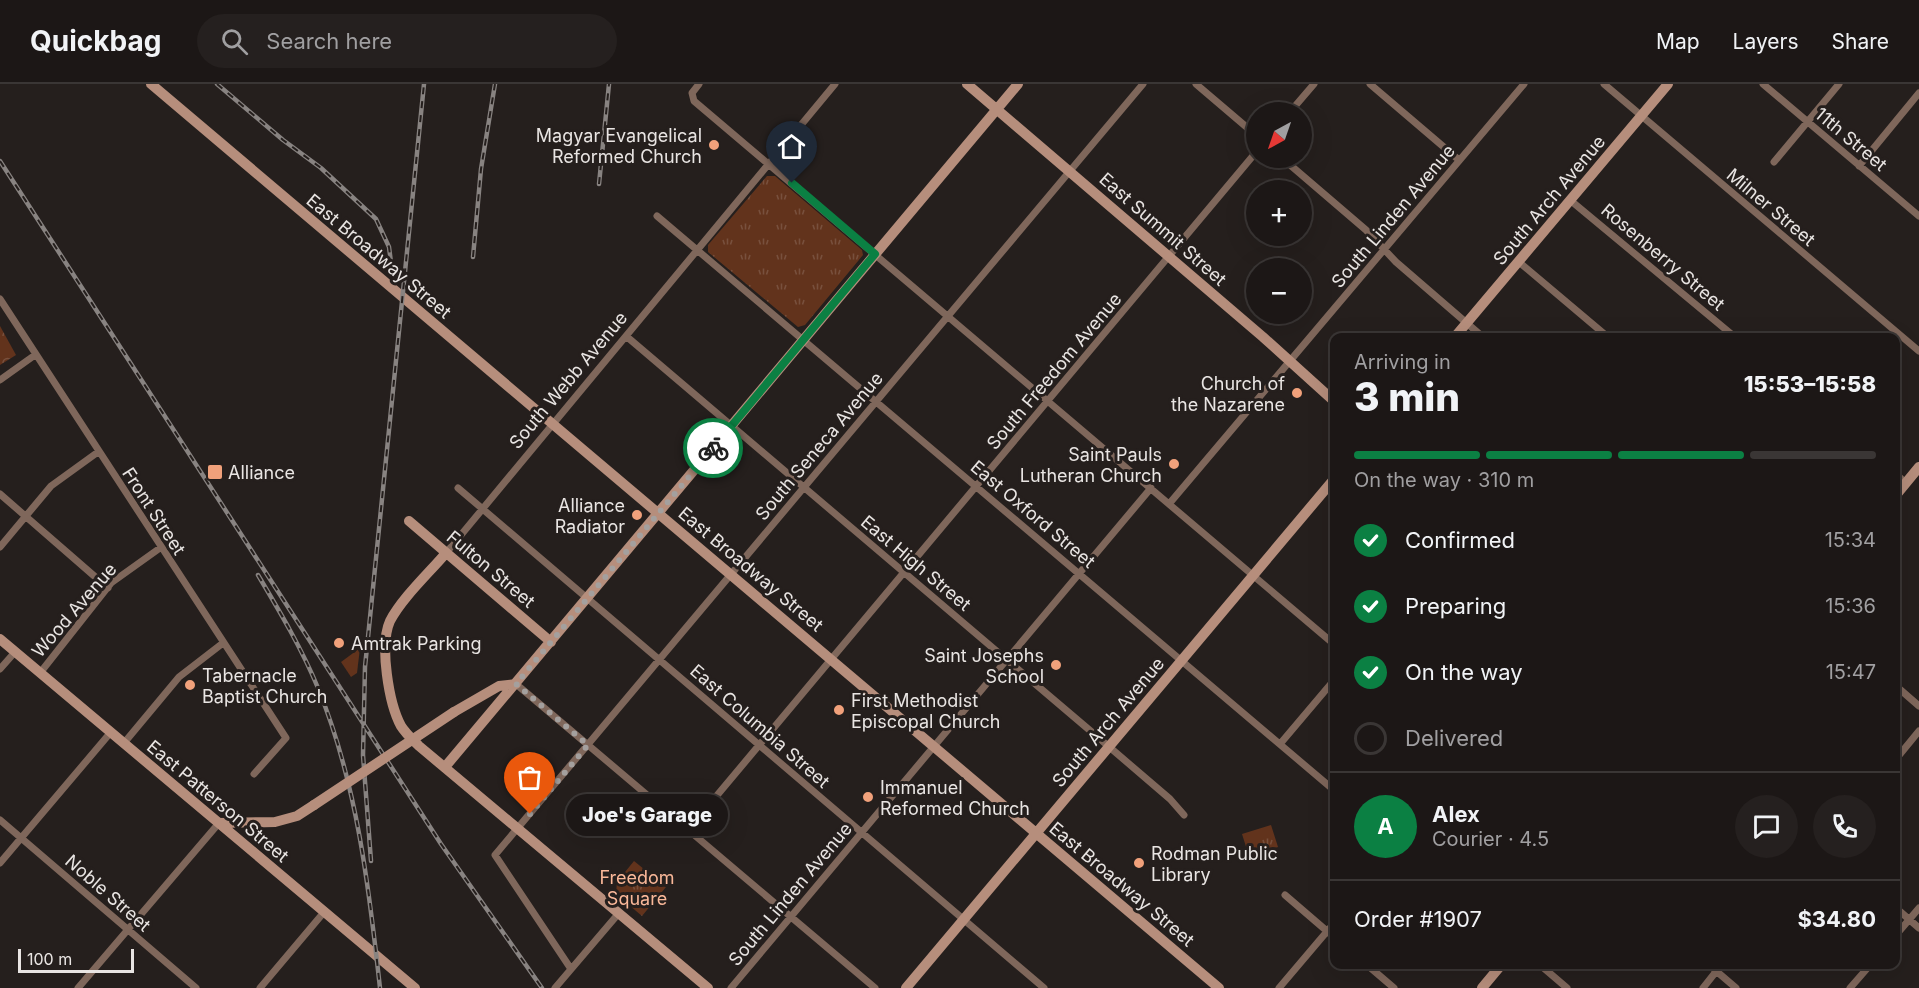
<!DOCTYPE html>
<html lang="en">
<head>
<meta charset="utf-8">
<style>
	:root { --surface:#1c1716; --page:#25201f; --text:#f1f3f6; --muted:#a09fa1; --line:#3a3635; --accent:#0b8043 }
	body { margin:0; font-family:Inter,sans-serif; background:var(--page); color:var(--text); height:100vh; display:flex; flex-direction:column; font-size:22px; white-space:nowrap }
	* { box-sizing:border-box; margin:0 }
	p { font-size:20px; color:var(--muted) }
	.icon { flex:none; width:33px; height:33px; fill:none; stroke:currentColor; stroke-width:2; stroke-linecap:round; stroke-linejoin:round }
	.map { position:relative; flex:1; overflow:hidden }
	.panel { position:absolute; left:1330px; top:249px; width:570px; height:636px; display:flex; flex-direction:column; background:var(--surface); border-radius:12px; box-shadow:0 6px 24px #0002,0 0 0 2px var(--line) }
	.panel>* { flex:none }
	.needle { width:39px; rotate:220deg }
	.controls { position:absolute; left:1246px; top:18px; display:grid; gap:12px }
	.controls a { display:grid; place-items:center; width:66px; height:66px; border-radius:50%; background:var(--surface); box-shadow:0 6px 24px #0002,0 0 0 2px var(--line); font-size:30px }
	.scale { position:absolute; left:18px; bottom:15px; width:116px; box-sizing:border-box; padding-left:6px; border:3px solid #e9e5e3; border-top:0; font-size:16px; line-height:21px; white-space:nowrap; color:#e9e5e3; -webkit-text-stroke:4px #251f1d; paint-order:stroke }
	.pin { position:absolute; display:grid; place-items:center; width:51px; height:51px; color:#fff; margin:-62px -26px; border-radius:50% 50% 50% 0; rotate:-45deg; box-shadow:0 0 6px #0007 }
	.pin .icon { rotate:45deg }
	.courier { position:absolute; display:grid; place-items:center; width:60px; height:60px; margin:-30px; border:4px solid #0b8043; border-radius:50%; background:#fff; color:#222; box-shadow:0 2px 8px #0007 }
	.bubble { position:absolute; height:42px; border-radius:21px; background:var(--surface); box-shadow:0 6px 24px #0002,0 0 0 2px var(--line); font-size:20px; font-weight:800; line-height:42px; text-align:center }
	.head em { font-style:normal; font-weight:800 }
	.head div { display:flex; flex-direction:column-reverse }
	.head { display:flex; align-items:center; justify-content:space-between; height:102px; padding:0 24px }
	h1 { font-size:39px; font-weight:800; line-height:45px }
	.bar { display:grid; grid-template-columns:repeat(4,1fr); gap:9px 6px; align-content:center; height:72px; padding:0 24px }
	.bar i { height:8px; border-radius:4px; background:var(--line) }
	.bar .on { background:var(--accent) }
	.bar p { grid-column:span 4 }
	.line { display:flex; align-items:center; gap:15px; padding:0 24px; border-top:2px solid var(--line) }
	.line div { flex:1 }
	.round { display:grid; place-items:center; flex:none; width:63px; height:63px; border-radius:32px; background:var(--page) }
	ol { padding:0 24px; list-style:none }
	li { display:flex; align-items:center; gap:18px; height:66px }
	li p { margin-inline-start:auto }
	li .icon { padding:6px; border-radius:50%; background:var(--accent); color:#fff; stroke-width:4 }
	li:last-child { color:var(--muted) }
	li i { width:33px; height:33px; border:3px solid var(--line); border-radius:50% }
	header { display:flex; align-items:center; gap:36px; box-sizing:border-box; height:84px; padding:0 30px; background:var(--surface); border-bottom:2px solid var(--line) }
	header strong { font-size:28px }
	nav { display:flex; gap:33px; margin-inline-start:auto; font-size:21px }
	.search { width:420px; height:54px; background:var(--page); display:flex; align-items:center; gap:15px; box-sizing:border-box; padding:0 21px; border-radius:33px; color:var(--muted); font-size:22px }
	.map>svg:first-child { display:block }
	.grass { fill:#62331c }
	.forest { fill:url(#forest-crowns) }
	.park { fill:url(#park-tufts) }
	.lines { fill:none; stroke-linecap:round; stroke-linejoin:round }
	.street { stroke:#7f675b; stroke-width:7 }
	.secondary { stroke:#b68e7c; stroke-width:10 }
	.rail-casing { stroke:#888381; stroke-width:4.5 }
	.rail { stroke:#251f1d; stroke-width:2; stroke-dasharray:7; stroke-linecap:butt }
	.secondary-bridge { stroke:#b68e7c; stroke-width:10 }
	.done { stroke:#a4a09e; stroke-width:6; stroke-dasharray:0 10.8 }
	.route { stroke:#0b8043; stroke-width:8 }
	.poi-dot { fill:#f1a17b; stroke:#251f1d; stroke-width:2 }
	.labels { text-anchor:middle; dominant-baseline:central; stroke-width:6; stroke-linejoin:round; paint-order:stroke }
	.poi-label { font-size:18px; fill:#e9e5e3; stroke:#251f1d; text-anchor:start }
	.street-label { font-size:18px; fill:#e9e5e3; stroke:#251f1d }
	.park-label { font-size:18px; fill:#fab899; stroke:#251f1d }
</style>
</head>
<body>
<header>
<strong>Quickbag</strong>
<div class="search"><svg class="icon" aria-label="search" viewBox="0 0 24 24"><circle cx="10" cy="10" r="6"/><path d="M15 15l6 6"/></svg>Search here</div>
<nav><a>Map</a><a>Layers</a><a>Share</a></nav>
</header>
<div class="map">
<svg width="1919" height="904" viewBox="0 0 1919 904">
	<defs>
		<pattern id="forest-crowns" width="20" height="18" patternUnits="userSpaceOnUse" patternTransform="scale(1.5)"><rect width="20" height="18" fill="#62331c"/><path d="M2 6a3 3 0 1 1 6 0M12 15a3 3 0 1 1 6 0" fill="none" stroke="#78503d"/></pattern>
		<pattern id="park-tufts" width="24" height="20" patternUnits="userSpaceOnUse" patternTransform="scale(1.5)"><rect width="24" height="20" fill="#62331c"/><path d="M3 7l-1-3M5 7V3M7 7l1-3M15 17l-1-3M17 17v-4M19 17l1-3" fill="none" stroke="#78503d"/></pattern>
	</defs>
	<rect width="100%" height="100%" fill="#251f1d"/>
	<path class="grass" d="M 360,564 L 357,589 L 351,593 L 341,578 Z"/>
	<path class="forest" d="M 0,242 L 16,271 L 0,281 Z"/>
	<path class="park" d="M 767,92 L 775,92 L 862,166 L 863,171 L 805,241 L 798,243 L 708,168 L 708,161 Z
		M 1271,741 L 1278,763 L 1249,772 L 1242,750 Z
		M 634,777 L 666,803 L 642,832 L 616,810 L 617,798 Z"/>
	<g class="lines">
		<path class="street" d="M 699,0 L 692,9 L 694,17 L 1335,561
			M 1196,0 L 1257,52
			M 1370,0 L 1459,76
			M 1604,0 L 1919,267
			M 1763,0 L 1919,132
			M 1290,28 L 1314,0
			M 1282,74 L 1366,146 L 1396,178 L 1484,254
			M 1774,78 L 1839,0
			M 1859,82 L 1919,9
			M 1570,116 L 1736,254
			M 657,132 L 1335,707
			M 1519,178 L 1609,254
			M 0,215 L 286,654 L 254,690
			M 626,252 L 1100,655 L 1170,715 L 1184,731
			M 0,296 L 35,271
			M 1896,390 L 1906,399
			M 458,404 L 1044,904
			M 0,410 L 108,504
			M 1169,420 L 1524,0
			M 0,463 L 51,402 L 98,368
			M 446,469 L 835,0
			M 0,585 L 15,568
			M 40,589 L 111,499 L 160,464
			M 516,600 L 875,904
			M 1896,602 L 1919,622
			M 124,659 L 179,593 L 223,559
			M 1280,660 L 1335,595
			M 1896,675 L 1919,647
			M 0,736 L 196,904
			M 688,746 L 1257,67
			M 0,779 L 111,648
			M 1285,811 L 1335,854
			M 1896,824 L 1919,844
			M 1896,851 L 1919,824
			M 1366,880 L 1394,904
			M 1539,880 L 1567,904
			M 1708,880 L 1736,904
			M 571,885 L 495,771 L 1143,0
			M 78,904 L 219,739
			M 260,904 L 325,827
			M 555,904 L 619,829
			M 731,904 L 1151,404
			M 1279,904 L 1335,838
			M 1703,904 L 1722,880
			M 1850,904 L 1871,880"/>
		<path class="secondary" d="M 151,0 L 1219,904
			M 967,0 L 1263,253 L 1335,318
			M 1454,254 L 1668,0
			M 1896,411 L 1919,383
			M 409,437 L 551,558
			M 446,469 C 429,489 402,514 390,537 C 379,561 389,620 401,642 C 406,650 413,656 419,662 L 708,904
			M 0,555 L 415,904
			M 454,628 L 499,602 L 516,600
			M 445,683 L 1018,0
			M 219,739 L 275,738 L 297,732 L 314,721
			M 906,904 L 1335,394
			M 1482,904 L 1502,880"/>
		<g class="rail-casing">
			<path id="rail" d="M 217,0 L 283,56 L 321,84 L 376,135 L 389,163 L 392,186
				M 0,77 L 441,760 L 542,904
				M 599,100 L 609,0
				M 473,173 L 481,85 L 495,0
				M 258,491 C 280,528 302,565 318,604 C 357,699 369,804 380,904
				M 371,777 L 363,671 L 365,583 L 424,0"/>
		</g>
		<use href="#rail" class="rail"/>
		<path class="secondary-bridge" d="M 314,721 L 454,628"/>
	</g>
	<g class="lines">
		<path class="done" d="M 530,730 L 588,661 L 516,600 L 713,364"/>
		<path class="route" d="M 713,364 L 875,170 L 792,99"/>
	</g>
	<g class="poi-dot">
		<circle cx="714" cy="61" r="6"/>
		<circle cx="1297" cy="309" r="6"/>
		<circle cx="1174" cy="380" r="6"/>
		<rect x="207" y="380" width="16" height="16" rx="3"/>
		<circle cx="637" cy="431" r="6"/>
		<circle cx="339" cy="559" r="6"/>
		<circle cx="1056" cy="581" r="6"/>
		<circle cx="190" cy="601" r="6"/>
		<circle cx="839" cy="626" r="6"/>
		<circle cx="868" cy="713" r="6"/>
		<circle cx="1139" cy="779" r="6"/>
	</g>
	<g class="labels">
		<g class="poi-label">
			<text x="702" y="51" text-anchor="end">Magyar Evangelical<tspan x="702" dy="21">Reformed Church</tspan></text>
			<text x="1285" y="299" text-anchor="end">Church of<tspan x="1285" dy="21">the Nazarene</tspan></text>
			<text x="1162" y="370" text-anchor="end">Saint Pauls<tspan x="1162" dy="21">Lutheran Church</tspan></text>
			<text x="228" y="388">Alliance</text>
			<text x="625" y="421" text-anchor="end">Alliance<tspan x="625" dy="21">Radiator</tspan></text>
			<text x="351" y="559">Amtrak Parking</text>
			<text x="1044" y="571" text-anchor="end">Saint Josephs<tspan x="1044" dy="21">School</tspan></text>
			<text x="202" y="591">Tabernacle<tspan x="202" dy="21">Baptist Church</tspan></text>
			<text x="851" y="616">First Methodist<tspan x="851" dy="21">Episcopal Church</tspan></text>
			<text x="880" y="703">Immanuel<tspan x="880" dy="21">Reformed Church</tspan></text>
			<text x="1151" y="769">Rodman Public<tspan x="1151" dy="21">Library</tspan></text>
		</g>
		<g class="street-label">
			<text transform="translate(1851 55) rotate(40)">11th Street</text>
			<text transform="translate(1549 116) rotate(-50)">South Arch Avenue</text>
			<text transform="translate(1771 123) rotate(40)">Milner Street</text>
			<text transform="translate(1393 132) rotate(-50)">South Linden Avenue</text>
			<text transform="translate(1163 145) rotate(41)">East Summit Street</text>
			<text transform="translate(379 172) rotate(40)">East Broadway Street</text>
			<text transform="translate(1663 173) rotate(40)">Rosenberry Street</text>
			<text transform="translate(1054 287) rotate(-50)">South Freedom Avenue</text>
			<text transform="translate(568 296) rotate(-50)">South Webb Avenue</text>
			<text transform="translate(819 362) rotate(-50)">South Seneca Avenue</text>
			<text transform="translate(154 427) rotate(57)">Front Street</text>
			<text transform="translate(1033 430) rotate(40)">East Oxford Street</text>
			<text transform="translate(916 479) rotate(40)">East High Street</text>
			<text transform="translate(491 485) rotate(40)">Fulton Street</text>
			<text transform="translate(751 485) rotate(40)">East Broadway Street</text>
			<text transform="translate(74 526) rotate(-49)">Wood Avenue</text>
			<text transform="translate(1108 638) rotate(-50)">South Arch Avenue</text>
			<text transform="translate(760 642) rotate(41)">East Columbia Street</text>
			<text transform="translate(218 717) rotate(40)">East Patterson Street</text>
			<text transform="translate(1122 800) rotate(40)">East Broadway Street</text>
			<text transform="translate(108 809) rotate(41)">Noble Street</text>
			<text transform="translate(790 810) rotate(-50)">South Linden Avenue</text>
		</g>
		<g class="park-label">
			<text x="637" y="793">Freedom<tspan x="637" dy="21">Square</tspan></text>
		</g>
	</g>
</svg>
<div class="controls">
<a><svg class="needle" viewBox="-14 -14 28 28"><path d="M0-13l5 13h-10z" fill="#e53935"/><path d="M0 13l5-13h-10z" fill="#a09fa1"/></svg></a>
<a>+</a>
<a>−</a>
</div>
<div class="scale">100 m</div>
<div class="pin" style="left:530px;top:730px;background:#ea580c"><svg class="icon" aria-label="bag" viewBox="0 0 24 24"><path d="M5 8h14l-1 12H6zM9 8a3 3 0 0 1 6 0"/></svg></div>
<div class="pin" style="left:792px;top:99px;background:#1f2937"><svg class="icon" aria-label="home" viewBox="0 0 24 24"><path d="M3 11l9-7 9 7M6 9v11h12V9"/></svg></div>
<div class="courier" style="left:713px;top:364px"><svg class="icon" aria-label="bike" viewBox="0 0 24 24"><circle cx="6" cy="16" r="4"/><circle cx="18" cy="16" r="4"/><path d="M6 16l4-8h5l3 8M10 8l3 8H6M13 5h3"/></svg></div>
<div class="bubble" style="left:566px;top:710px;width:162px">Joe's Garage</div>
<section class="panel">
<div class="head"><div><h1>3 min</h1><p>Arriving in</p></div><em>15:53–15:58</em></div>
<div class="bar"><i class="on"></i><i class="on"></i><i class="on"></i><i></i><p>On the way · 310 m</p></div>
<ol>
<li><svg class="icon" aria-label="check" viewBox="0 0 24 24"><path d="M5 12l5 5 9-10"/></svg>Confirmed<p>15:34</p></li>
<li><svg class="icon" aria-label="check" viewBox="0 0 24 24"><path d="M5 12l5 5 9-10"/></svg>Preparing<p>15:36</p></li>
<li><svg class="icon" aria-label="check" viewBox="0 0 24 24"><path d="M5 12l5 5 9-10"/></svg>On the way<p>15:47</p></li>
<li><i></i>Delivered</li>
</ol>
<div class="line" style="height:108px"><b class="round" style="background:var(--accent);color:#fff">A</b><div><b>Alex</b><p>Courier · 4.5</p></div><a class="round"><svg class="icon" aria-label="chat" viewBox="0 0 24 24"><path d="M4 5h16v11H9l-5 4z"/></svg></a><a class="round"><svg class="icon" aria-label="phone" viewBox="0 0 24 24"><path d="M5 4h4l2 5-3 2q2 4 5 5l2-3 5 2v4C11 20 4 13 5 4z"/></svg></a></div>
<div class="line" style="height:78px"><div>Order #1907</div><b>$34.80</b></div>
</section>
</div>
</body>
</html>
